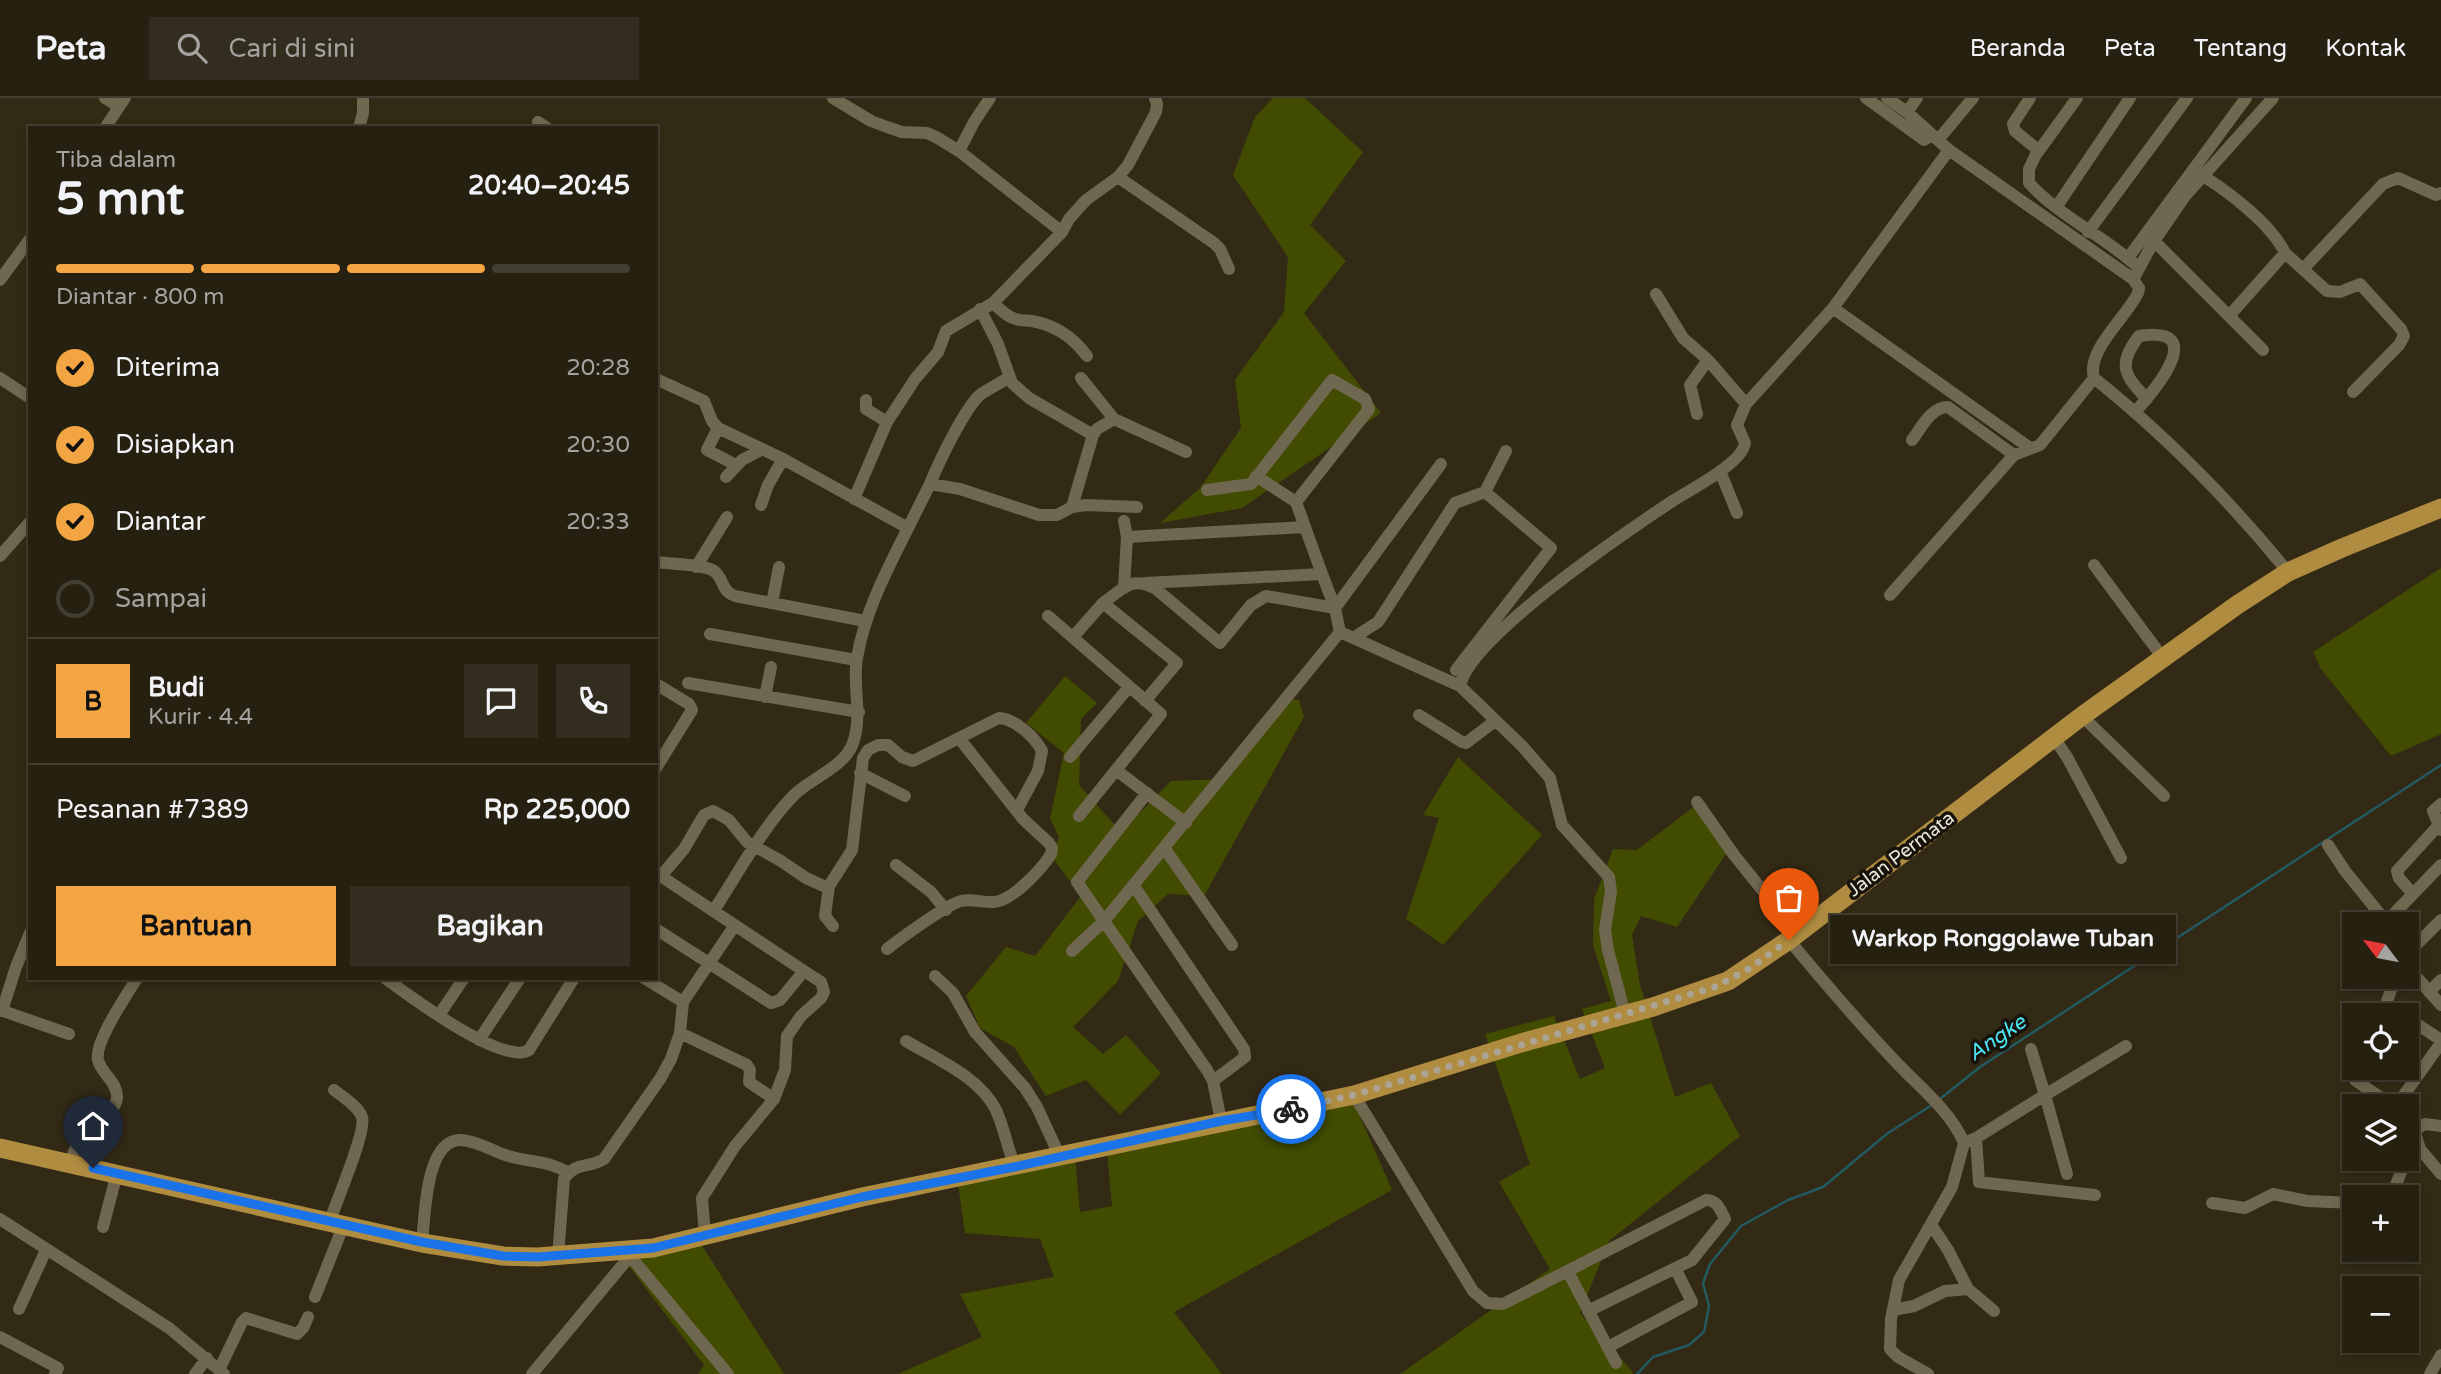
<!DOCTYPE html>
<html lang="id">
<head>
<meta charset="utf-8">
<style>
	:root { --surface:#262010; --page:#322d1e; --text:#f1f3f6; --muted:#a4a39f; --line:#423e30; --accent:#f3a443 }
	body { margin:0; font-family:"Varela Round",sans-serif; background:var(--page); color:var(--text); height:100vh; display:flex; flex-direction:column; font-size:26px; white-space:nowrap }
	* { box-sizing:border-box; margin:0 }
	p { font-size:23px; color:var(--muted) }
	.icon { flex:none; width:38px; height:38px; fill:none; stroke:currentColor; stroke-width:2; stroke-linecap:round; stroke-linejoin:round }
	.map { position:relative; flex:1; overflow:hidden }
	.details { position:absolute; left:28px; top:28px; width:630px; height:854px; display:flex; flex-direction:column; background:var(--surface); border-radius:0px; box-shadow:0 4px 10px #0003,0 0 0 2px var(--line) }
	.details>* { flex:none }
	.needle { width:46px; rotate:302deg }
	.buttons { position:absolute; left:2342px; top:814px; display:grid; gap:14px }
	.buttons a { display:grid; place-items:center; width:77px; height:77px; border-radius:0px; background:var(--surface); box-shadow:0 4px 10px #0003,0 0 0 2px var(--line); font-size:35px }
	.pin { position:absolute; display:grid; place-items:center; width:60px; height:60px; color:#fff; margin:-72px -30px; border-radius:50% 50% 50% 0; rotate:-45deg; box-shadow:0 0 7px #0007 }
	.pin .icon { rotate:45deg }
	.courier { position:absolute; display:grid; place-items:center; width:70px; height:70px; margin:-35px; border:5px solid #1a73e8; border-radius:50%; background:#fff; color:#222; box-shadow:0 2px 9px #0007 }
	.bubble { position:absolute; height:49px; border-radius:0px; background:var(--surface); box-shadow:0 4px 10px #0003,0 0 0 2px var(--line); font-size:23px; font-weight:700; line-height:49px; text-align:center }
	.headline em { font-style:normal; font-weight:700 }
	.headline div { display:flex; flex-direction:column-reverse }
	.headline { display:flex; align-items:center; justify-content:space-between; height:119px; padding:0 28px }
	h1 { font-size:46px; font-weight:700; line-height:52px }
	.bar { display:grid; grid-template-columns:repeat(4,1fr); gap:10px 7px; align-content:center; height:84px; padding:0 28px }
	.bar i { height:9px; border-radius:5px; background:var(--line) }
	.bar .selected { background:var(--accent) }
	.bar p { grid-column:span 4 }
	.line { display:flex; align-items:center; gap:18px; padding:0 28px; border-top:2px solid var(--line) }
	.line div { flex:1 }
	.round { display:grid; place-items:center; flex:none; width:74px; height:74px; border-radius:0px; background:var(--page) }
	ol { padding:0 28px; list-style:none }
	li { display:flex; align-items:center; gap:21px; height:77px }
	li p { margin-inline-start:auto }
	li .icon { padding:7px; border-radius:50%; background:var(--accent); color:#111; stroke-width:4 }
	li:last-child { color:var(--muted) }
	li i { width:38px; height:38px; border:4px solid var(--line); border-radius:50% }
	.action { display:flex; gap:14px; margin-top:auto; padding:14px 28px }
	.action a { flex:1; height:80px; border-radius:0px; background:var(--accent); color:#111; font-size:28px; font-weight:700; line-height:80px; text-align:center }
	.action a+a { background:var(--page); color:var(--text) }
	header { display:flex; align-items:center; gap:42px; box-sizing:border-box; height:98px; padding:0 35px; background:var(--surface); border-bottom:2px solid var(--line) }
	header strong { font-size:33px }
	nav { display:flex; gap:38px; margin-inline-start:auto; font-size:24px }
	.search { width:490px; height:63px; background:var(--page); display:flex; align-items:center; gap:18px; box-sizing:border-box; padding:0 24px; border-radius:0px; color:var(--muted); font-size:26px }
	.map>svg:first-child { display:block }
	.green { fill:#414c01 }
	.lines { fill:none; stroke-linecap:round; stroke-linejoin:round }
	.stream { stroke:#235a61; stroke-width:2.5 }
	.minor { stroke:#706751; stroke-width:12 }
	.primary { stroke:#af8c40; stroke-width:19 }
	.done { stroke:#aba495; stroke-width:7; stroke-dasharray:0 12.6 }
	.route { stroke:#1a73e8; stroke-width:9 }
	.labels { text-anchor:middle; dominant-baseline:central; stroke-width:7; stroke-linejoin:round; paint-order:stroke }
	.street-label { font-size:19px; fill:#ebe6da; stroke:#17130b }
	.water-label { font-size:21px; font-style:italic; fill:#4ce6f7; stroke:#17130b }
</style>
</head>
<body>
<header>
<strong>Peta</strong>
<div class="search"><svg class="icon" aria-label="search" viewBox="0 0 24 24"><circle cx="10" cy="10" r="6"/><path d="M15 15l6 6"/></svg>Cari di sini</div>
<nav><a>Beranda</a><a>Peta</a><a>Tentang</a><a>Kontak</a></nav>
</header>
<div class="map">
<svg width="2441" height="1276" viewBox="0 0 2441 1276">
	<rect width="100%" height="100%" fill="#332a16"/>
	<path class="green" d="M 1273,0 L 1305,0 L 1363,54 L 1310,127 L 1346,163 L 1304,215 L 1381,315 L 1242,410 L 1160,425 L 1200,390 L 1241,330 L 1235,282 L 1284,214 L 1288,159 L 1233,77 L 1255,19 Z
		M 2441,470 L 2441,636 L 2391,658 L 2321,571 L 2313,554 Z
		M 1065,578 L 1097,605 L 1081,621 L 1079,687 L 1121,734 L 1171,683 L 1226,681 L 1280,600 L 1299,602 L 1304,619 L 1204,798 L 1168,796 L 1138,823 L 1118,883 L 1073,929 L 1103,956 L 1126,937 L 1161,975 L 1120,1017 L 1086,982 L 1046,998 L 1014,949 L 980,930 L 966,898 L 1006,849 L 1035,858 L 1081,798 L 1052,759 L 1059,739 L 1050,720 L 1064,655 L 1026,625 Z
		M 1458,659 L 1542,737 L 1443,847 L 1406,821 L 1439,720 L 1423,717 Z
		M 1695,708 L 1732,747 L 1677,829 L 1641,818 L 1632,837 L 1640,887 L 1675,999 L 1711,985 L 1740,1038 L 1609,1143 L 1580,1215 L 1633,1274 L 1632,1276 L 1400,1276 L 1550,1171 L 1499,1084 L 1530,1066 L 1485,936 L 1554,918 L 1580,981 L 1605,970 L 1582,911 L 1611,903 L 1593,847 L 1594,801 L 1613,751 L 1637,752 Z
		M 1351,998 L 1392,1092 L 1174,1214 L 1222,1276 L 898,1276 L 982,1239 L 960,1196 L 1054,1179 L 1040,1141 L 965,1135 L 957,1079 L 1075,1059 L 1080,1114 L 1112,1108 L 1107,1053 Z
		M 697,1140 L 784,1276 L 698,1276 L 704,1267 L 619,1155 Z"/>
	<g class="lines">
		<path class="stream" d="M 1940,1001 L 1980,969 L 2441,667
			M 1637,1276 L 1653,1259 L 1689,1247 L 1704,1234 L 1709,1208 L 1703,1185 L 1710,1166 L 1741,1128 L 1788,1102 L 1823,1089 L 1888,1035 L 1932,1007"/>
		<path class="minor" d="M 105,0 L 119,9
			M 833,0 L 871,23 L 887,29 L 902,34 L 927,35 L 936,39 L 959,53 L 1062,134
			M 1866,0 L 1924,42 L 1932,37
			M 1887,0 L 1907,14 L 1949,52 L 2133,181 L 2139,190 L 2138,195 C 2126,220 2086,252 2094,280 C 2165,337 2231,404 2288,474
			M 2030,0 L 2013,26 L 2015,33 L 2038,52 L 2029,71 L 2029,85 C 2061,120 2105,138 2139,170
			M 1907,14 L 1917,0
			M 538,24 L 547,30
			M 105,30 L 125,0
			M 359,30 L 363,15 L 363,0
			M 1938,42 L 1973,0
			M 959,53 L 974,24 L 990,0
			M 2038,54 L 2077,0
			M 2203,78 C 2229,94 2272,127 2285,155 L 2230,217
			M 1118,79 L 1214,145 L 1220,151 L 1229,171
			M 2057,108 L 2130,0
			M 2088,134 L 2187,0
			M 2154,143 L 2263,252
			M 2285,155 L 2327,193 L 2340,194 L 2360,186 L 2401,231 L 2404,238 L 2399,247 L 2353,294
			M 2128,160 L 2246,0
			M 2304,170 L 2383,86 L 2398,80 L 2436,97 L 2441,95
			M 2135,178 L 2154,143 L 2185,98 L 2273,0
			M 0,182 L 30,141
			M 1656,196 L 1683,240 L 1708,262 L 1746,306
			M 993,205 C 1000,211 1007,219 1016,221 C 1021,223 1027,222 1032,223 C 1055,227 1073,239 1087,258
			M 1833,210 L 2030,350
			M 980,211 L 998,246 L 1012,285 L 1029,300 L 1093,337
			M 0,280 L 30,300
			M 1081,280 L 1114,321
			M 656,281 L 704,303 L 712,323 L 718,330 L 783,361 L 908,430 L 930,386 L 960,391 L 1039,417 L 1057,417 L 1072,409 L 1093,337 L 1097,331 L 1114,321 L 1186,354
			M 866,302 L 866,311 L 887,324
			M 2135,314 C 2155,292 2210,227 2139,238 C 2117,267 2124,277 2147,301
			M 1697,316 L 1690,287 L 1708,262
			M 718,330 L 707,352 L 736,367
			M 1912,342 C 1922,329 1931,309 1948,309 L 2014,357
			M 1720,373 L 1737,415
			M 1256,378 L 1296,404
			M 726,379 L 742,362 L 761,352
			M 930,386 C 938,366 965,309 981,296 C 990,290 1000,285 1010,279
			M 1207,392 L 1251,386 L 1332,282 L 1365,301 L 1369,311 L 1296,404 L 1305,429
			M 1485,394 L 1506,353
			M 854,401 L 887,324 L 915,281 L 938,254 L 946,233 L 993,205 L 1062,134 L 1069,121 L 1086,102 L 1118,79 L 1128,67 L 1156,14 L 1157,6 L 1155,0
			M 761,407 L 768,387 L 783,361
			M 1072,409 L 1086,407 L 1137,409
			M 1127,439 L 1305,429 L 1322,476
			M 0,458 L 30,424
			M 656,464 C 670,466 704,466 714,473 C 724,480 720,492 735,498 L 865,523
			M 2094,467 L 2163,560
			M 696,469 L 727,419
			M 1145,485 L 1322,476 L 1335,510 L 1441,366
			M 1124,490 L 1127,439 L 1124,423
			M 1890,497 L 2014,357 L 2040,347 L 2094,280
			M 772,505 L 779,469
			M 1048,518 L 1161,616 L 1079,718
			M 1340,534 L 1460,588 L 1522,648 L 1550,680 L 1562,727 L 1609,779 L 1611,793 L 1605,832 L 1608,852 L 1625,916
			M 710,536 L 856,562
			M 1073,539 L 1103,505 L 1177,565 L 1145,603
			M 1353,540 L 1378,524 L 1455,405 L 1485,394 L 1551,450 L 1456,572
			M 688,585 L 859,614
			M 656,586 L 689,606 L 692,612 L 656,670
			M 1460,588 C 1470,539 1626,434 1671,404 C 1689,392 1742,366 1745,345 L 1737,327 L 1746,306 L 1833,210 L 1949,52
			M 765,599 L 771,569
			M 1419,617 L 1462,644 L 1466,645 L 1495,623
			M 2082,618 L 2164,698
			M 2054,640 L 2067,659 L 2121,760
			M 1070,659 L 1129,589
			M 1116,672 L 1186,725
			M 860,675 L 905,698
			M 1147,695 L 1077,784 L 1207,972 L 1213,983 L 1221,1023
			M 1697,704 L 1734,757 L 1797,835
			M 2441,732 L 2433,713 L 2441,706
			M 2328,747 L 2345,773 L 2379,815 L 2385,826
			M 1165,751 L 1232,847
			M 896,767 L 931,794 L 946,812
			M 656,775 L 804,873 L 780,902 L 771,905 L 656,831
			M 661,778 L 684,751 L 704,717 L 713,713 L 729,722 L 747,744 L 781,763 L 806,780 L 828,790
			M 1134,788 L 1244,951 L 1245,959 L 1213,983
			M 2413,796 L 2399,780 L 2397,773 L 2438,728
			M 714,812 C 739,774 762,730 794,697 C 811,680 845,669 853,645 C 863,616 852,588 857,560 C 865,513 887,472 908,430
			M 2385,825 L 2441,767
			M 833,828 L 825,818 L 829,788 L 852,752 L 863,660 L 868,652 L 878,647 L 888,647 L 902,659 L 913,663 L 999,620 C 1015,621 1035,639 1042,653 L 1038,673 L 1017,712
			M 1789,842 C 1823,883 1858,924 1895,963 C 1918,988 1950,1012 1964,1045 L 1952,1089 L 1899,1182 L 1891,1221 L 1890,1251 L 1898,1259 L 1928,1276
			M 887,851 C 901,840 946,807 961,803 C 972,800 983,805 994,804 C 1012,803 1042,771 1051,756 L 1052,750 L 1049,745 L 1023,721 L 959,640
			M 1072,853 L 1104,823 L 1340,534 L 1335,510 L 1266,498 L 1251,507 L 1220,545 L 1156,491 C 1131,477 1123,491 1103,505
			M 2406,857 L 2441,822
			M 2406,867 L 2441,907
			M 935,878 L 953,895 L 975,934 L 1025,990 L 1037,1009 L 1060,1059
			M 385,880 C 408,897 504,969 529,952 L 574,880
			M 644,880 L 683,904
			M 2429,894 L 2441,882
			M 0,912 L 69,936
			M 2,913 L 16,869 L 30,835
			M 439,917 L 464,880
			M 2382,917 L 2396,878
			M 2406,919 L 2441,942
			M 680,935 L 747,967 L 750,972 L 749,984 L 774,1001
			M 479,942 L 520,880
			M 906,943 C 936,961 980,979 996,1012 C 1004,1030 1008,1051 1015,1069
			M 2031,951 L 2045,997 L 2126,948
			M 2358,970 L 2353,979 L 2355,982 L 2393,1008
			M 1354,997 L 1473,1193 L 1487,1205 L 1503,1206 L 1706,1102 C 1718,1102 1720,1112 1725,1121 L 1692,1162 L 1588,1213
			M 2396,1008 L 2441,945
			M 2406,1017 L 2411,1022 L 2420,1051 L 2441,1076
			M 2414,1032 L 2425,1026 L 2441,1028
			M 1976,1040 L 1979,1084 L 2095,1097
			M 1964,1045 L 1976,1040 L 2045,997 L 2067,1076
			M 70,1064 C 74,1052 80,1041 88,1032 C 97,1022 115,1015 117,1000 C 118,984 102,977 98,962 C 94,944 127,897 137,880
			M 2387,1099 L 2395,1089 L 2415,1039
			M 2212,1105 L 2245,1110 L 2273,1096 L 2307,1103 L 2354,1105
			M 0,1121 L 169,1230 L 224,1276
			M 330,1123 C 336,1103 367,1034 362,1019 C 358,1008 343,999 334,992
			M 1932,1128 L 1948,1152 L 1968,1191 L 1994,1213
			M 103,1129 L 117,1075
			M 705,1137 L 702,1100 L 735,1048 L 774,1001 L 785,972 L 787,938 L 801,918 L 821,900 L 824,894 L 821,884 L 804,873
			M 422,1145 C 425,1119 425,1041 461,1042 C 479,1043 495,1055 512,1059 C 536,1065 545,1062 569,1075
			M 558,1158 L 564,1081 C 576,1063 588,1071 604,1061 L 660,981 L 671,961 L 680,935 L 683,904 L 735,827
			M 630,1158 L 728,1276
			M 1568,1174 L 1616,1265
			M 315,1199 L 344,1126
			M 19,1211 L 46,1152
			M 1893,1212 L 1914,1208 L 1945,1193 L 1968,1191
			M 0,1239 L 58,1270 L 55,1276
			M 1608,1249 L 1692,1204 L 1675,1170
			M 219,1272 L 242,1224 L 246,1220 L 297,1236 L 303,1230 L 308,1219
			M 195,1276 L 207,1260
			M 532,1276 L 630,1158 L 628,1154
			M 2430,1276 L 2441,1257"/>
		<path class="primary" d="M 0,1050 L 422,1145 L 503,1158 L 538,1159 L 653,1150 L 862,1099 L 1354,997 L 1521,945 L 1653,909 L 1728,883 L 1789,842 L 2082,618 L 2237,507 L 2288,474 L 2342,450 L 2441,410"/>
	</g>
	<g class="lines">
		<path class="done" d="M 1291,1011 L 1354,997 L 1715,889 L 1750,870 L 1789,842"/>
		<path class="route" d="M 93,1070 L 422,1144 L 503,1158 L 538,1159 L 653,1150 L 862,1099 L 1014,1069 L 1221,1023 L 1291,1011"/>
	</g>
	<g class="labels">
		<g class="street-label">
			<text transform="translate(1901 756) rotate(-37)">Jalan Permata</text>
		</g>
		<g class="water-label">
			<text transform="translate(1997 940) rotate(-34)">Angke</text>
		</g>
	</g>
</svg>
<div class="buttons">
<a><svg class="needle" viewBox="-14 -14 28 28"><path d="M0-13l5 13h-10z" fill="#e53935"/><path d="M0 13l5-13h-10z" fill="#a4a39f"/></svg></a>
<a><svg class="icon" aria-label="locate" viewBox="0 0 24 24"><circle cx="12" cy="12" r="6"/><path d="M12 2v4M12 18v4M2 12h4M18 12h4"/></svg></a>
<a><svg class="icon" aria-label="layers" viewBox="0 0 24 24"><path d="M12 4l9 5-9 5-9-5zM3 14l9 5 9-5"/></svg></a>
<a>+</a>
<a>−</a>
</div>
<div class="pin" style="left:1789px;top:842px;background:#ea580c"><svg class="icon" aria-label="bag" viewBox="0 0 24 24"><path d="M5 8h14l-1 12H6zM9 8a3 3 0 0 1 6 0"/></svg></div>
<div class="pin" style="left:93px;top:1070px;background:#1f2937"><svg class="icon" aria-label="home" viewBox="0 0 24 24"><path d="M3 11l9-7 9 7M6 9v11h12V9"/></svg></div>
<div class="courier" style="left:1291px;top:1011px"><svg class="icon" aria-label="bike" viewBox="0 0 24 24"><circle cx="6" cy="16" r="4"/><circle cx="18" cy="16" r="4"/><path d="M6 16l4-8h5l3 8M10 8l3 8H6M13 5h3"/></svg></div>
<div class="bubble" style="left:1830px;top:817px;width:346px">Warkop Ronggolawe Tuban</div>
<section class="details">
<div class="headline"><div><h1>5 mnt</h1><p>Tiba dalam</p></div><em>20:40–20:45</em></div>
<div class="bar"><i class="selected"></i><i class="selected"></i><i class="selected"></i><i></i><p>Diantar · 800 m</p></div>
<ol>
<li><svg class="icon" aria-label="check" viewBox="0 0 24 24"><path d="M5 12l5 5 9-10"/></svg>Diterima<p>20:28</p></li>
<li><svg class="icon" aria-label="check" viewBox="0 0 24 24"><path d="M5 12l5 5 9-10"/></svg>Disiapkan<p>20:30</p></li>
<li><svg class="icon" aria-label="check" viewBox="0 0 24 24"><path d="M5 12l5 5 9-10"/></svg>Diantar<p>20:33</p></li>
<li><i></i>Sampai</li>
</ol>
<div class="line" style="height:126px"><b class="round" style="background:var(--accent);color:#111">B</b><div><b>Budi</b><p>Kurir · 4.4</p></div><a class="round"><svg class="icon" aria-label="chat" viewBox="0 0 24 24"><path d="M4 5h16v11H9l-5 4z"/></svg></a><a class="round"><svg class="icon" aria-label="phone" viewBox="0 0 24 24"><path d="M5 4h4l2 5-3 2q2 4 5 5l2-3 5 2v4C11 20 4 13 5 4z"/></svg></a></div>
<div class="line" style="height:91px"><div>Pesanan #7389</div><b>Rp 225,000</b></div>
<div class="action"><a>Bantuan</a><a>Bagikan</a></div>
</section>
</div>
</body>
</html>
